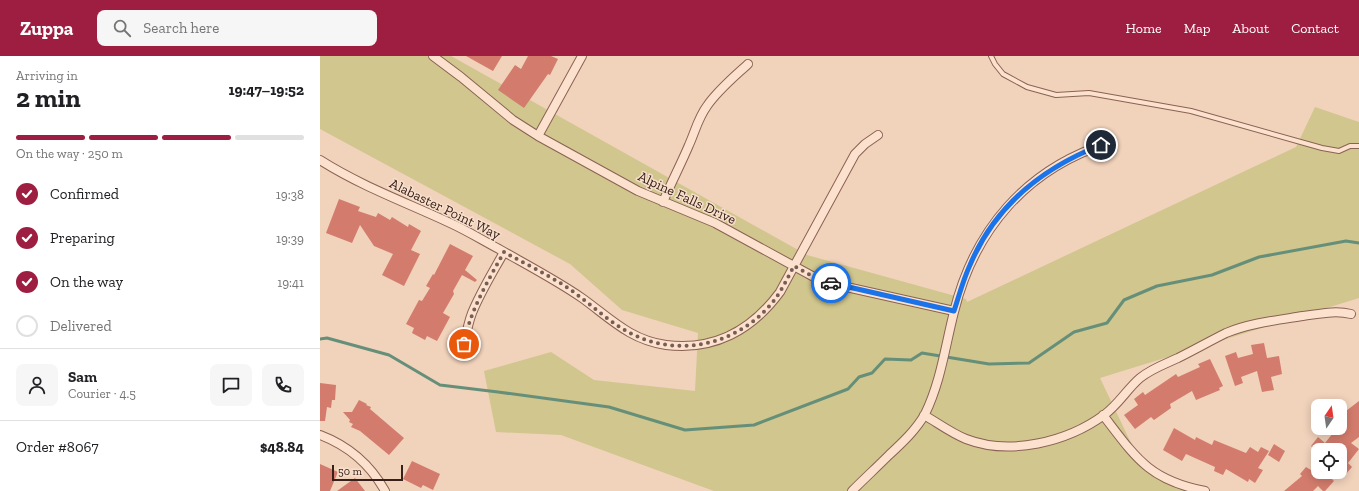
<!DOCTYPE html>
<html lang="en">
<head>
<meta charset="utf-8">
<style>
	:root { --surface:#fff; --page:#f6f6f6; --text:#202124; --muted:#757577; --line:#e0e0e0; --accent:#9e1e41 }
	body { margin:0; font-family:"Zilla Slab",serif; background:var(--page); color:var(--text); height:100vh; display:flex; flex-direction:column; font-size:15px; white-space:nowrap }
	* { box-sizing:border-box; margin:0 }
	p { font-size:13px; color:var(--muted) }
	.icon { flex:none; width:22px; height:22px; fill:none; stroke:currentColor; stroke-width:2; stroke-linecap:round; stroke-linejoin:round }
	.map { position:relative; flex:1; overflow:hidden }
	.details { display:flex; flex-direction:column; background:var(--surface); width:320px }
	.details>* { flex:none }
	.needle { width:26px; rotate:13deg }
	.fabs { position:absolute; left:991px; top:343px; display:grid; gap:8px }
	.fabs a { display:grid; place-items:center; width:36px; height:36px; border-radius:8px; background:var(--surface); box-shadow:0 2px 10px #0003; font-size:20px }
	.scale { position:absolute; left:12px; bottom:10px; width:71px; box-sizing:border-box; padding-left:4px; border:2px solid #37201a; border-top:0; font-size:11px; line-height:14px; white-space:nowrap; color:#37201a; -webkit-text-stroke:3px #f8dfcb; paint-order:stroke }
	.pin { position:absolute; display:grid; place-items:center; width:34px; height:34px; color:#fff; margin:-17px; border:2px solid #fff; border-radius:50%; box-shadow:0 1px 4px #0007 }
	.courier { position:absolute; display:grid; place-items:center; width:40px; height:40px; margin:-20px; border:3px solid #1a73e8; border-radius:50%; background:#fff; color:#222; box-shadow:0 1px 5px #0007 }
	.head em { font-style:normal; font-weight:700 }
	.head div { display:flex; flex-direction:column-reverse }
	.head { display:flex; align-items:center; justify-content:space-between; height:68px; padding:0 16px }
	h1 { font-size:26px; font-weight:700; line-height:30px }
	.bar { display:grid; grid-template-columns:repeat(4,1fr); gap:6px 4px; align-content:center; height:48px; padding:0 16px }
	.bar i { height:5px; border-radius:3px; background:var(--line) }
	.bar .selected { background:var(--accent) }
	.bar p { grid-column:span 4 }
	.line { display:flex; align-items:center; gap:10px; padding:0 16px; border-top:1px solid var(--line) }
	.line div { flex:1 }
	.round { display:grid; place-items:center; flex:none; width:42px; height:42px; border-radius:8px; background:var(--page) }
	ol { padding:0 16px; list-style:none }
	li { display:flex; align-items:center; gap:12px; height:44px }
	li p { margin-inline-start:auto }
	li .icon { padding:4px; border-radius:50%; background:var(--accent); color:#fff; stroke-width:4 }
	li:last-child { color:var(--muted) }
	li i { width:22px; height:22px; border:2px solid var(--line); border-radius:50% }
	header { display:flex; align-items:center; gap:24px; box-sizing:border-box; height:56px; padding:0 20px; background:var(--accent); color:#fff }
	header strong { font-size:19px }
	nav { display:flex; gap:22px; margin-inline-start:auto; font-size:14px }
	.search { width:280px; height:36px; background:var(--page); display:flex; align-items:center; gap:10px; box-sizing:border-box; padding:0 14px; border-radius:8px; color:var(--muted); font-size:15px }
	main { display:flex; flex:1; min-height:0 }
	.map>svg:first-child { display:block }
	.green { fill:#d0c68e }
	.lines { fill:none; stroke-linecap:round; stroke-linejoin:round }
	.stream { stroke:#668f7a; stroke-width:3 }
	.building { fill:#d37c6d }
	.service-casing { stroke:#8a6253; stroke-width:6 }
	.minor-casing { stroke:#8a6253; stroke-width:10 }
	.service { stroke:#fce2ce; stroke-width:4 }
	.minor { stroke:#fce2ce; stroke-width:8 }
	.done { stroke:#785e52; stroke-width:4; stroke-dasharray:0 7.2 }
	.route { stroke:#1a73e8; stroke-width:5 }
	.labels { text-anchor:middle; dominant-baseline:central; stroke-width:3; stroke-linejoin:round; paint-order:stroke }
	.street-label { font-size:14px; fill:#37201a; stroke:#f8dfcb }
</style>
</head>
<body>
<header>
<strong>Zuppa</strong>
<div class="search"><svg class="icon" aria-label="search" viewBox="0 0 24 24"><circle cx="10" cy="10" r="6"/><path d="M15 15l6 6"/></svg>Search here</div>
<nav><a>Home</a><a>Map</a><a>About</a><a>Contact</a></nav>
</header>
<main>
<section class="details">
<div class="head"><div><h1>2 min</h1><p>Arriving in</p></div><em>19:47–19:52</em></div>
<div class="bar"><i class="selected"></i><i class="selected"></i><i class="selected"></i><i></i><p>On the way · 250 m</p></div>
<ol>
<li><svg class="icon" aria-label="check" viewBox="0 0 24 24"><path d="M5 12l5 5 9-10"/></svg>Confirmed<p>19:38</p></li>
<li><svg class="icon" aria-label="check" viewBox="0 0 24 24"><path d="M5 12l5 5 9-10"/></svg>Preparing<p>19:39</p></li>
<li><svg class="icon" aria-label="check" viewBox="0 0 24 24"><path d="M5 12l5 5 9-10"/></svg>On the way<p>19:41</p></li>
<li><i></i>Delivered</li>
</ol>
<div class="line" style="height:72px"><a class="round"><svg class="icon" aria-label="person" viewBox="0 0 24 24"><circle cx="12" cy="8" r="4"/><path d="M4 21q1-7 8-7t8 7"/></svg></a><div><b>Sam</b><p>Courier · 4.5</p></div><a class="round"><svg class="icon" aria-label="chat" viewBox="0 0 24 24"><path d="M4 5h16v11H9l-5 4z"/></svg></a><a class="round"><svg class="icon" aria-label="phone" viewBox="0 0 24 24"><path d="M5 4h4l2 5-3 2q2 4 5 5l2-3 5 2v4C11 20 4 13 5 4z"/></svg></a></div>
<div class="line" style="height:52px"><div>Order #8067</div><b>$48.84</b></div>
</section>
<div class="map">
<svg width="1039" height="435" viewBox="0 0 1039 435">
	<rect width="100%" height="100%" fill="#f1d2bb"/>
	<path class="green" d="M 0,0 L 131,0 L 487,199 L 646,243 L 647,246 L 976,91 L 995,51 L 1039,66 L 1039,242 L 780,322 L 821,408 L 870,435 L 394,435 L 241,379 L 176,376 L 164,315 L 231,296 L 274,324 L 375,335 L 378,277 L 302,254 L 250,208 L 0,73 Z"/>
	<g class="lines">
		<path class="stream" d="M 0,283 L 7,282 L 69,299 L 120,329 L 178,336 L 289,351 L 365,374 L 434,369 L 528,333 L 539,321 L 552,317 L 565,303 L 591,304 L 602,297 L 669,308 L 709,307 L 754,276 L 787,267 L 804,244 L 837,230 L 892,219 L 939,201 L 1026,185 L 1039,187"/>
	</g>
	<path class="building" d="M 146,0 L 182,0 L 173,15 Z
		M 208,0 L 231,0 L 238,3 L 230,19 L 228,18 L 204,52 L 178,34 L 195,9 L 201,13 Z
		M 19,143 L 40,151 L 38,155 L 56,161 L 58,157 L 70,164 L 72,161 L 88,171 L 89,168 L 101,175 L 91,194 L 100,198 L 84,230 L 62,219 L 73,198 L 54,190 L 40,169 L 32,187 L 6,177 Z
		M 130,188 L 153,200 L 145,214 L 157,224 L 155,226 L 142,219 L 133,235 L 134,238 L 123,257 L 130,261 L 117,285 L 107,280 L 105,284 L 92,277 L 94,272 L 86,268 L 99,244 L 102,245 L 110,232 L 106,230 L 113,218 L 114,219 Z
		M 944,287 L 947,302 L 959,300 L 962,318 L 951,321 L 954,334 L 942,336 L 937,315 L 921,321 L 923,327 L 915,330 L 905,300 L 916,296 L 918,302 L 933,298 L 931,289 Z
		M 890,303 L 903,330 L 899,332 L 900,334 L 876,344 L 872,335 L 850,348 L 851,352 L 834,364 L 831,361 L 815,373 L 804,359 L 818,349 L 814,343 L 823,336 L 825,339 L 856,318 L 858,321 L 880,311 L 878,308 Z
		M 0,327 L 16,329 L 15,344 L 12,344 L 11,352 L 7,351 L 5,365 L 0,365 Z
		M 39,344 L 47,348 L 46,349 L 51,351 L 50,353 L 84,382 L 69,399 L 40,375 L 31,371 L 33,368 L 29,366 L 30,364 L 23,356 L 32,356 Z
		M 1039,345 L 1039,381 L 1031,387 L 1039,393 L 1028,407 L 1032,411 L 1026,418 L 1022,415 L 1020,418 L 1020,394 L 996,394 L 991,390 L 998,381 L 1005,387 L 1017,372 L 1020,372 L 1020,363 L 1027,357 L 1026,355 Z
		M 854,372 L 875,384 L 876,381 L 892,389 L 894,384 L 926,397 L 930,391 L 938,396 L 941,391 L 949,395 L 938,412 L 943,414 L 935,427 L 929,423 L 928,426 L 906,413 L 903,419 L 894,415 L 895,411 L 866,398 L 862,405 L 843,394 Z
		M 954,388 L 965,395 L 959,406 L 948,399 Z
		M 92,405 L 120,418 L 113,434 L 103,429 L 101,432 L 83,423 Z
		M 998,406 L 998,416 L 1005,416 L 1014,425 L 1005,435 L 1003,435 L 998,430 L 993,435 L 964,435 L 982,420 L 980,418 L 986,411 L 991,414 Z
		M 0,408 L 18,416 L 10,435 L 0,435 Z
		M 35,422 L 45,435 L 17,435 Z"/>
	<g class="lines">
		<g class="service-casing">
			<path id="service" d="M 671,0 L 675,8 L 683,18 L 707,31 L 736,39 L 769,37 L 871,55 L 1002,92 L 1019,95 L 1030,90 L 1039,90"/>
		</g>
		<g class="minor-casing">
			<path id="minor" d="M 113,0 L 141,21 L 193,64 L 218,80 L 318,135 L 395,167 L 494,221 L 513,228 L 634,255
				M 218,80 L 262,0
				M 0,104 C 41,130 85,146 128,166 C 146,174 162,184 179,193 C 207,209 236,224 262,242 C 290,262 310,284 346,289 C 394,295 432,274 460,236 L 535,98 L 545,88 L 558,79
				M 343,146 C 351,127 361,108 369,89 C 375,76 378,62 387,50 C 398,34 414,21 428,8
				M 142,299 C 145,285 147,270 152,257 C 161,235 173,216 184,196
				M 604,359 C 618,367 631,377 646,383 C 690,400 747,386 784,359 C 799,348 807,333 820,322 C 831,313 845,308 858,302 C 874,294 890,285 906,277 C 930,267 958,264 983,260 C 999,258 1015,254 1031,258
				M 783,359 C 816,402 829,424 885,435
				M 0,379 C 29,390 50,408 65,435
				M 532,435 C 544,423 557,411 569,399 C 582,387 596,374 605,358 C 621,325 625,291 634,256 C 654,174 706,113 788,87"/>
		</g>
		<use href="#service" class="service"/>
		<use href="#minor" class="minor"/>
	</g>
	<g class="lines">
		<path class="done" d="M 144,288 C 150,254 168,225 184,196 C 204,207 226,218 245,230 C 269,246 289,267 314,279 C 362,302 419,287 452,247 C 461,236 467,223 474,210 L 494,221 L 511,227"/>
		<path class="route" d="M 511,227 L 634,255 C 639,240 643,224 650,209 C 675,150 722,112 781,89"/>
	</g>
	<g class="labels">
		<g class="street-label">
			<text transform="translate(367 142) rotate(25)">Alpine Falls Drive</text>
			<text transform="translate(125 153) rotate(26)">Alabaster Point Way</text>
		</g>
	</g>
</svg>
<div class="fabs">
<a><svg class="needle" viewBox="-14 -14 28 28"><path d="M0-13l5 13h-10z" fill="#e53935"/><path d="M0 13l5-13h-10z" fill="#757577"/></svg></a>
<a><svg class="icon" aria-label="locate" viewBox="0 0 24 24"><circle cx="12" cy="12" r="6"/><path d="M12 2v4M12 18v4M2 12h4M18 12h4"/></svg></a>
</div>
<div class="scale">50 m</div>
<div class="pin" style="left:144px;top:288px;background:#ea580c"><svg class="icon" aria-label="bag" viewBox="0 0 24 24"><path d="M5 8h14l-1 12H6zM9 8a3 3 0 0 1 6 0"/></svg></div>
<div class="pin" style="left:781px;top:89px;background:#1f2937"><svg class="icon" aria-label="home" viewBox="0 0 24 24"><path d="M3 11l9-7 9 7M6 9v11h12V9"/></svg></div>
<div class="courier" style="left:511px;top:227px"><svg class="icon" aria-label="car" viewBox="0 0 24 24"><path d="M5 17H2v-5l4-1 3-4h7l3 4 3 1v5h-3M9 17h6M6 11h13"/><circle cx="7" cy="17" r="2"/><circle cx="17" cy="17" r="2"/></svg></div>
</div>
</main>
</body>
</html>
